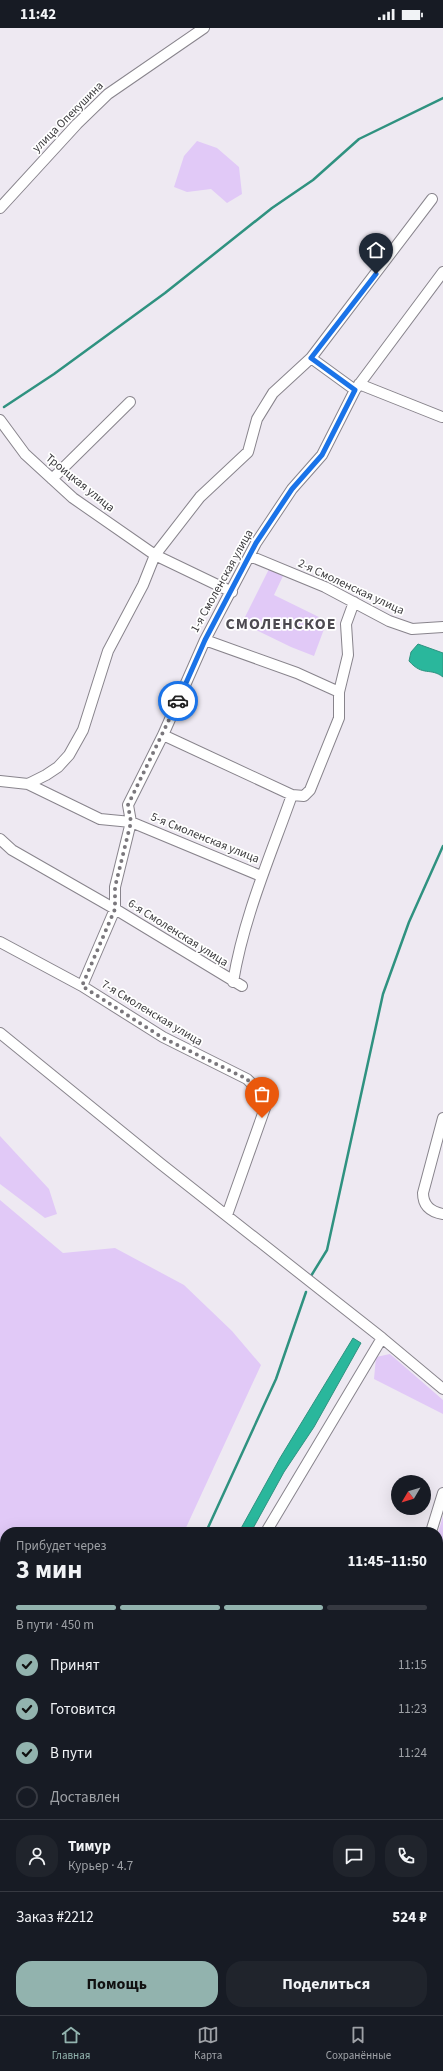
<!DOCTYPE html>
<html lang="ru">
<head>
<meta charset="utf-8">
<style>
	:root { --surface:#171b24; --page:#20242c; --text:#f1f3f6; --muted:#9ea1a6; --line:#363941; --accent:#92b3ae }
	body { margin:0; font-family:"Source Sans 3",sans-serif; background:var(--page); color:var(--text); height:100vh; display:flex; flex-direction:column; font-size:15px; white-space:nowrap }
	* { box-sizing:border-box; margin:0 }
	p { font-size:13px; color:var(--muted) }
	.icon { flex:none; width:22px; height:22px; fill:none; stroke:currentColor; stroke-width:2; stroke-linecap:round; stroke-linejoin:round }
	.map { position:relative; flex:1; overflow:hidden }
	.sheet { position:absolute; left:0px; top:1499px; width:443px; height:488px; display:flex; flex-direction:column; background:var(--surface); border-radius:16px 16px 0 0; box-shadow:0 4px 16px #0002 }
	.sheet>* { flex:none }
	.needle { width:26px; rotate:232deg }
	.buttons { position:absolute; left:391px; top:1447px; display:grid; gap:8px }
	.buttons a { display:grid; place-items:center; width:40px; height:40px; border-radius:50%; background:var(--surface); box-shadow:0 4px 16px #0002; font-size:20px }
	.pin { position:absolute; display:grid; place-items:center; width:34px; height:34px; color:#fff; margin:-41px -17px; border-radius:50% 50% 50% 0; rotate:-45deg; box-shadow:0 0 4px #0007 }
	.pin .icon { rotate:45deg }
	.courier { position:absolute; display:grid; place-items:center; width:40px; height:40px; margin:-20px; border:3px solid #1a73e8; border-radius:50%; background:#fff; color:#222; box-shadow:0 1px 5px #0007 }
	.head em { font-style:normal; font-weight:700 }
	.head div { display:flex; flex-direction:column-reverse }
	.head { display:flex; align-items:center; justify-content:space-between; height:68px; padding:0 16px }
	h1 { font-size:26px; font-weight:700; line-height:30px }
	.bar { display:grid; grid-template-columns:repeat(4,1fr); gap:6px 4px; align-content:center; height:48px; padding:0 16px }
	.bar i { height:5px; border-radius:3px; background:var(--line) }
	.bar .active { background:var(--accent) }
	.bar p { grid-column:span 4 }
	.line { display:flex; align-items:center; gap:10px; padding:0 16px; border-top:1px solid var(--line) }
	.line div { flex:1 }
	.round { display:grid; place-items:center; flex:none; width:42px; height:42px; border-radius:16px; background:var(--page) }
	ol { padding:0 16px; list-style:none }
	li { display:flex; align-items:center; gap:12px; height:44px }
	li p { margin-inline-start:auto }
	li .icon { padding:4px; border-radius:50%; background:var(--accent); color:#111; stroke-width:4 }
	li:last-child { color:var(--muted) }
	li i { width:22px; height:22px; border:2px solid var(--line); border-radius:50% }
	.button { display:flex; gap:8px; margin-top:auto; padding:8px 16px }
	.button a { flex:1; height:46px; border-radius:16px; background:var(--accent); color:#111; font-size:16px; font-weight:700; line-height:46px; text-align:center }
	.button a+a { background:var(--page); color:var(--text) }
	.status { display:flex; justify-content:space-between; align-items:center; height:28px; padding:0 20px; background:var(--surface); direction:ltr }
	.status svg { height:11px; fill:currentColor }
	.dock { display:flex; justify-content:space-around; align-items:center; height:56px; border-top:1px solid var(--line); background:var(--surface); font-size:11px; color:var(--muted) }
	.dock a { display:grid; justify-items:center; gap:2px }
	.dock .active { color:var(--accent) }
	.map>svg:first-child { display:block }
	.green { fill:#e1c9f7 }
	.water { fill:#2ab79c; stroke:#2f9280 }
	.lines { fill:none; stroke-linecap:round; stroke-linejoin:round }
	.stream { stroke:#2f9280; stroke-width:2.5 }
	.minor-casing { stroke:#88848c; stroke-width:12 }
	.minor { stroke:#fff; stroke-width:10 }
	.done { stroke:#7a777c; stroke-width:4; stroke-dasharray:0 7.2 }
	.route { stroke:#1a73e8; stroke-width:5 }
	.labels { text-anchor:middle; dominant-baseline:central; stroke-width:3.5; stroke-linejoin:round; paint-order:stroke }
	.street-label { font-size:12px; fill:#3b3a3d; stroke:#fff }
	.district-label { font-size:16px; font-weight:bold; letter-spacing:1px; fill:#4d4a51; stroke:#fff }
</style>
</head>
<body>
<div class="status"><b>11:42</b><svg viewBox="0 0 49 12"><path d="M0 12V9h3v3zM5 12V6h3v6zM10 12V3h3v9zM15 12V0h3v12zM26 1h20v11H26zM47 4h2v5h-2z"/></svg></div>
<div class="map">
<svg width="443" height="1987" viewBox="0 0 443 1987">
	<rect width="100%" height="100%" fill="#eee9f2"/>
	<path class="green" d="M 197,113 L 217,120 L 239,139 L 242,166 L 227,175 L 211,161 L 187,164 L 174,159 L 184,128 Z
		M 269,541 L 283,548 L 274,567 L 327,593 L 314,628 L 291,619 L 242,595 Z
		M 0,1108 L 49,1161 L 57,1186 L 45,1190 L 0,1156 Z
		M 0,1172 L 63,1225 L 115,1220 L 184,1257 L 232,1303 L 261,1337 L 184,1504 L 5,1504 L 5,1892 L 0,1903 Z
		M 390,1326 L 443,1372 L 443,1386 L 374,1351 L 376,1329 Z
		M 443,1488 L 443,1987 L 296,1987 L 298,1982 L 438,1982 L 438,1505 Z"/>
	<path class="water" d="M 418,616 L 443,625 L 443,649 C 430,639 423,649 409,633 L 411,624 Z
		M 353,1310 L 361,1315 L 314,1399 L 284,1444 L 251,1504 L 239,1504 L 280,1430 Z
		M 5,1913 L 5,1938 L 0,1948 L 0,1922 Z"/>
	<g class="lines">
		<path class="stream" d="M 4,379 L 54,346 L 165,265 L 272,180 L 313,152 L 359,111 L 443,70
			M 311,1248 L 327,1222 L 383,966 L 409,894 L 443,818
			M 206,1504 L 276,1351 L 306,1264"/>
		<g class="minor-casing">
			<path id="minor" d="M 0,180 L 77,96 L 108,66 L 204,0
				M 311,330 L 355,362
				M 359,356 L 442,389
				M 0,392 L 25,426 L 73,470 L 155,527 L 232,564
				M 52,451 L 130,374
				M 250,528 L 325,559 L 389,593 L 412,601 L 443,599
				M 205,612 L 297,645 L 339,664
				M 163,707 L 292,767
				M 0,753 L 28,756 L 46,747 L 58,739 L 69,727 L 83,702 L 108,623 L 143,557 L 155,527 L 200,469 L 248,424 L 257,391 L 273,365 L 311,330 L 432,171
				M 28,756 L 100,791 L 131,794 L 261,848
				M 0,811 L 12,822 L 115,881 L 242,958
				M 0,914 L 82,958 L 163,1009 L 247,1051 C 256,1059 261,1069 265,1080 L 227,1187
				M 233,954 C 244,888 270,829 292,767 L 304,768 L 310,762 L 339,690 L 339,664 L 348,627 L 346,596 L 354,574
				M 82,958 L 115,881 L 115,859 L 131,794 L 128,777 L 163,707 L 205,612 L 256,515 L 292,461 L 322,427 L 355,362 L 443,244
				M 0,1005 L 161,1136 L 382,1310 L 443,1361
				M 443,1090 L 423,1165 C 423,1178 431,1184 443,1186
				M 266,1504 L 382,1310
				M 431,1504 L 443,1465
				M 0,1962 L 5,1953
				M 86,1987 L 88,1982
				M 288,1987 L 290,1982"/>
		</g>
		<use href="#minor" class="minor"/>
	</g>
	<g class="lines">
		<path class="done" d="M 178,673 L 128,777 L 131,794 L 115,859 L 115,881 L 82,958 L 163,1010 L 247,1051 L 261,1069 L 264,1080 L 262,1090"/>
		<path class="route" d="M 178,673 L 205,612 L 256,515 L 292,461 L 322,427 L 355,362 L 311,330 L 376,246"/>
	</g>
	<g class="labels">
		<g class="street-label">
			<text transform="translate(68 89) rotate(-45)">улица Опекушина</text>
			<text transform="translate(80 455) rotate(39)">Троицкая улица</text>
			<text transform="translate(222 553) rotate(-61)">1-я Смоленская улица</text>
			<text transform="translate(351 559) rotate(25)">2-я Смоленская улица</text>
			<text transform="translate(205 810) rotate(22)">5-я Смоленская улица</text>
			<text transform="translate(178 905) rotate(32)">6-я Смоленская улица</text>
			<text transform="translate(152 985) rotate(31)">7-я Смоленская улица</text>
		</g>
		<g class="district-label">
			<text x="281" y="596">СМОЛЕНСКОЕ</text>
		</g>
	</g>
</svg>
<div class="buttons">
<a><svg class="needle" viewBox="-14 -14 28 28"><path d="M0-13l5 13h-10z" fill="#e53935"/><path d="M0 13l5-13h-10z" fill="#9ea1a6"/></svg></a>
</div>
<div class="pin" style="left:262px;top:1090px;background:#ea580c"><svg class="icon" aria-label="bag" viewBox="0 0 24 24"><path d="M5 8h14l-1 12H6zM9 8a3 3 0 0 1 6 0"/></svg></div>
<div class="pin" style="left:376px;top:246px;background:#1f2937"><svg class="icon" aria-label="home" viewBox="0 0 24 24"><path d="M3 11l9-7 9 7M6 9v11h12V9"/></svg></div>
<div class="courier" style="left:178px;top:673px"><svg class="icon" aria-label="car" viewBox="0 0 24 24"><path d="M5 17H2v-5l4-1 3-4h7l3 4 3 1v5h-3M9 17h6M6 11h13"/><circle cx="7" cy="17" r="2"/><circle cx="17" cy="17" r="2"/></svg></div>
<section class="sheet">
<div class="head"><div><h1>3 мин</h1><p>Прибудет через</p></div><em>11:45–11:50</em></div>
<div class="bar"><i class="active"></i><i class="active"></i><i class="active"></i><i></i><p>В пути · 450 m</p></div>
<ol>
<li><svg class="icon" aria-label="check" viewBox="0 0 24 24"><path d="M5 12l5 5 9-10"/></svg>Принят<p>11:15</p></li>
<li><svg class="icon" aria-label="check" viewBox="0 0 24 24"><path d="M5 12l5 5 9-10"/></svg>Готовится<p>11:23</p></li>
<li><svg class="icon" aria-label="check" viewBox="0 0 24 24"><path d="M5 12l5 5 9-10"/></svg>В пути<p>11:24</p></li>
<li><i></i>Доставлен</li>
</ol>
<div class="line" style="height:72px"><a class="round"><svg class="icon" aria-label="person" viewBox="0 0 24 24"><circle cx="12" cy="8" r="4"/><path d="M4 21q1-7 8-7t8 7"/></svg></a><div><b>Тимур</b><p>Курьер · 4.7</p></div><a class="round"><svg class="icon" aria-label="chat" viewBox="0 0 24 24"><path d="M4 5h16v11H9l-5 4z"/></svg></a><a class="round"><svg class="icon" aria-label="phone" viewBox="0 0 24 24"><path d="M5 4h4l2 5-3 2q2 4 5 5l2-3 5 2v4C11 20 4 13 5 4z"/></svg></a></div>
<div class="line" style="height:52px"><div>Заказ #2212</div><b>524 ₽</b></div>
<div class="button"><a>Помощь</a><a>Поделиться</a></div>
</section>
</div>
<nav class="dock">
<a class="active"><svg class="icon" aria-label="home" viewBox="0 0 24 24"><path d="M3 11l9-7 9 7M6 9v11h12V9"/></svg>Главная</a>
<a><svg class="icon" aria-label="map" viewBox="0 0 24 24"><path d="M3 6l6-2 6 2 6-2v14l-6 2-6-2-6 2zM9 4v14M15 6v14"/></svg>Карта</a>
<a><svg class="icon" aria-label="saved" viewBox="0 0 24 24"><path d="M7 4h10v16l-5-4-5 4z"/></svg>Сохранённые</a>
</nav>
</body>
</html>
